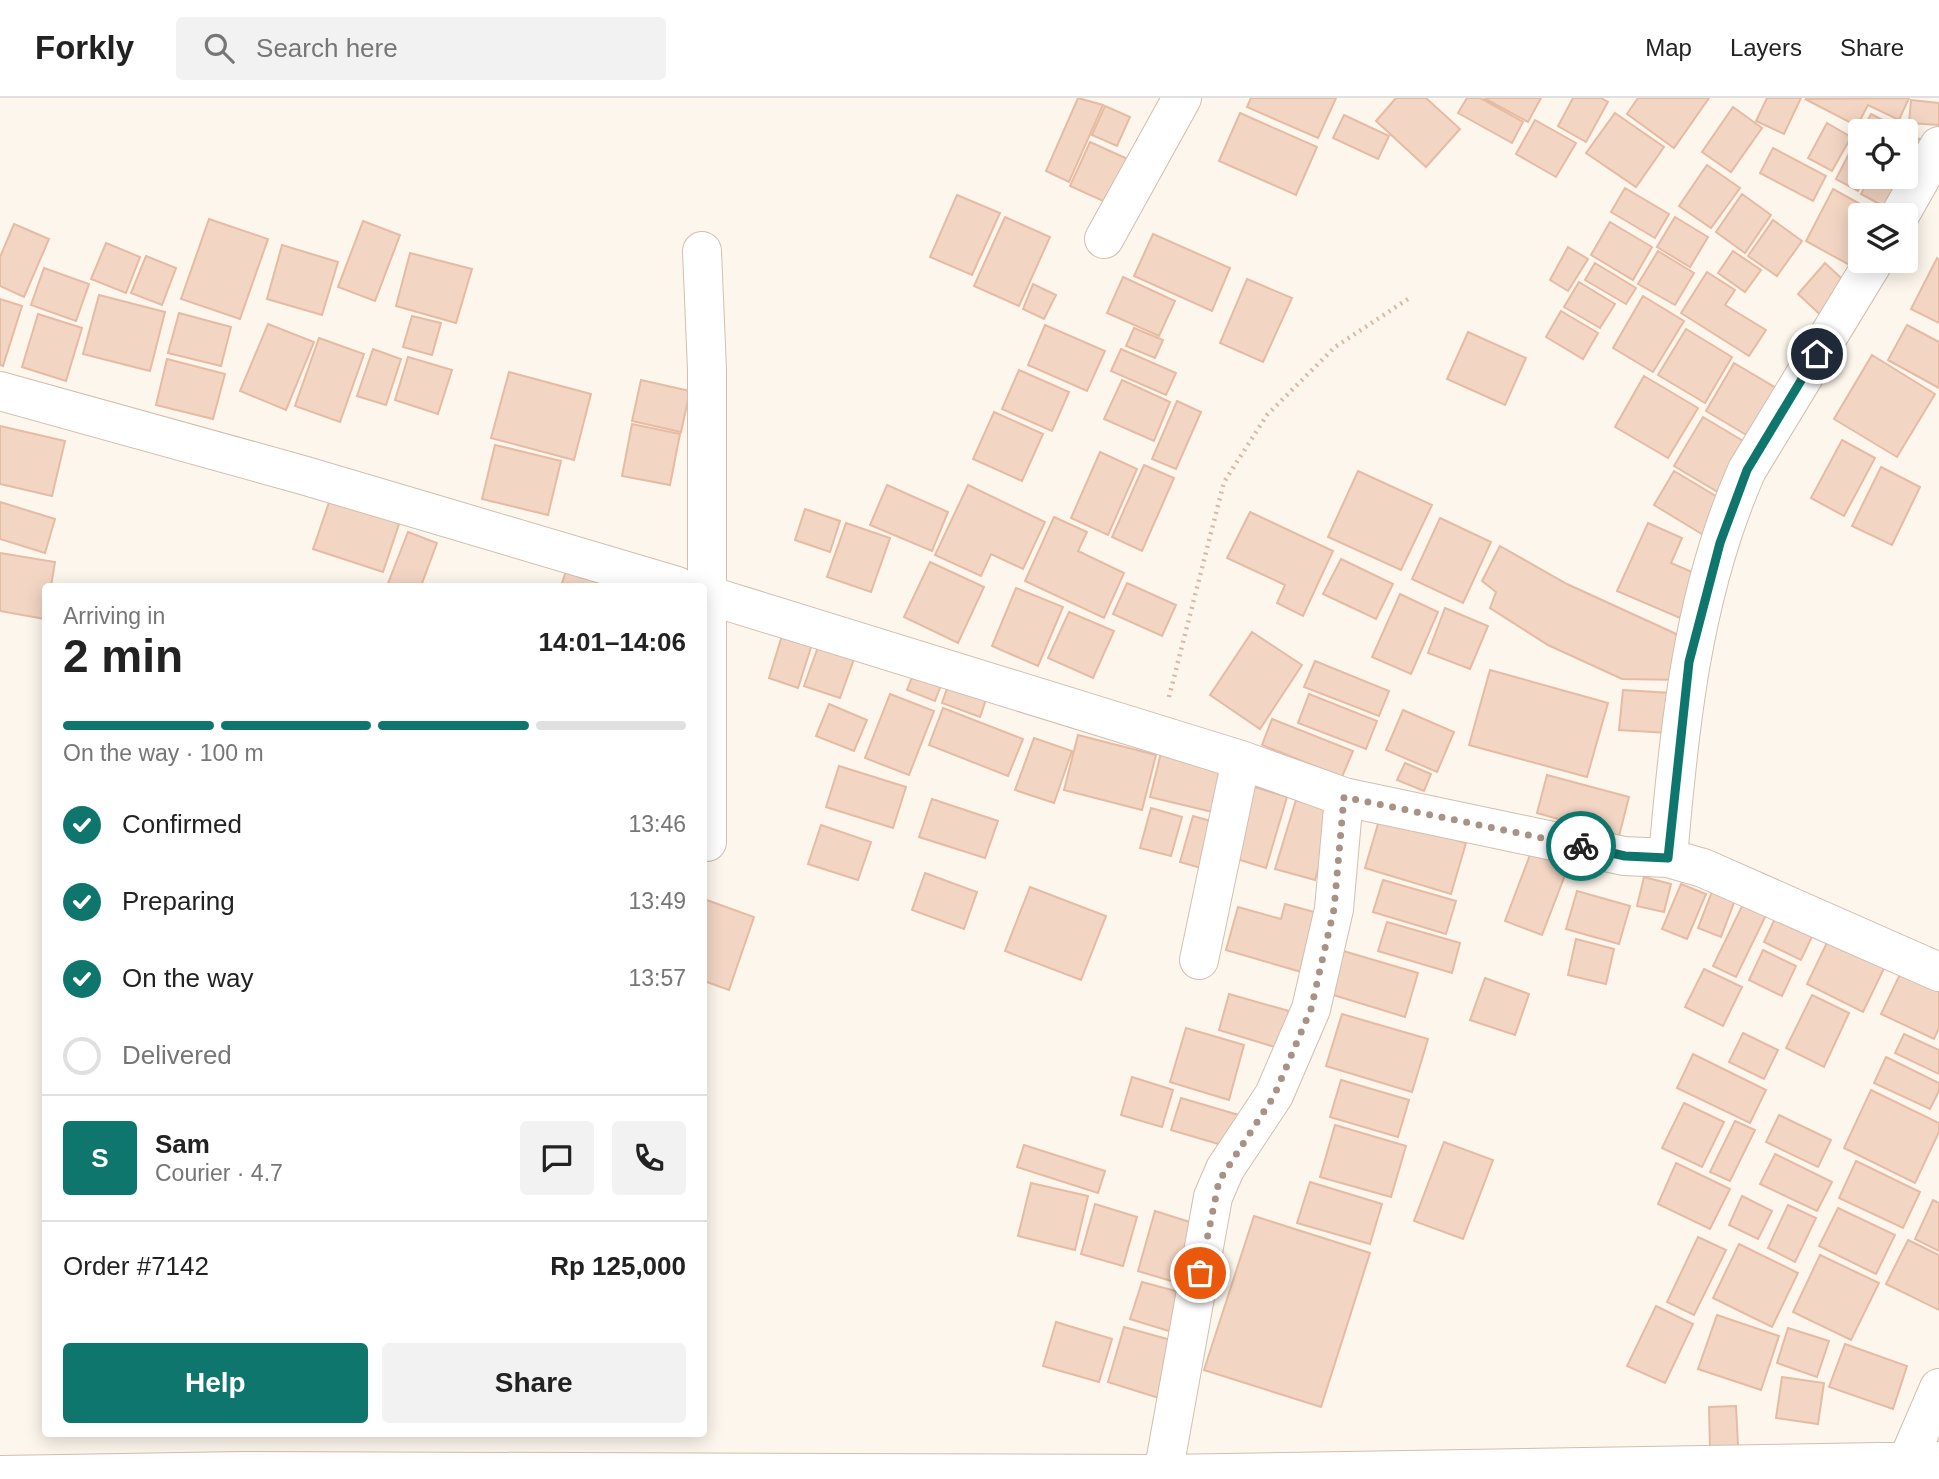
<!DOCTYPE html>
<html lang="en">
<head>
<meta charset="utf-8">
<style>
	:root { --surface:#fff; --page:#f2f2f2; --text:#222; --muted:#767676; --line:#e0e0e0; --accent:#0f766e }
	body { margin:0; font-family:Helvetica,sans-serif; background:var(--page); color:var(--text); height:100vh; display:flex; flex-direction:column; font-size:26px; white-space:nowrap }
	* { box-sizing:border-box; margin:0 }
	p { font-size:23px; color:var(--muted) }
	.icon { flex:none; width:38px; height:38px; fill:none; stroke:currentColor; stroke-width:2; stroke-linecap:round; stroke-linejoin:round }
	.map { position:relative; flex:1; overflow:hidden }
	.details { position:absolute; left:42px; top:485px; width:665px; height:854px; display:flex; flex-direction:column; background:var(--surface); border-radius:7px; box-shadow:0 4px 18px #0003 }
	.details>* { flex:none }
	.buttons { position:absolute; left:1848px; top:21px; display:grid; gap:14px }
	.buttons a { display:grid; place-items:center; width:70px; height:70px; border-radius:7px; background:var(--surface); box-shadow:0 4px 18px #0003; font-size:35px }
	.pin { position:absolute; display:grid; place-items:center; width:60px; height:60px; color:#fff; margin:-30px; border:4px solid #fff; border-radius:50%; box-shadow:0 2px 7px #0007 }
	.courier { position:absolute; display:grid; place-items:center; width:70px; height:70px; margin:-35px; border:5px solid #0f766e; border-radius:50%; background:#fff; color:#222; box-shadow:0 2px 9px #0007 }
	.head em { font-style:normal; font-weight:700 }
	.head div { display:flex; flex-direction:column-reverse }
	.head { display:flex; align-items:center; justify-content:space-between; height:119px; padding:0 21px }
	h1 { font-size:46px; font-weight:700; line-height:52px }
	.bar { display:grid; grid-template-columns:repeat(4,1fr); gap:10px 7px; align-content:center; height:84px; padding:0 21px }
	.bar i { height:9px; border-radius:5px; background:var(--line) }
	.bar .current { background:var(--accent) }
	.bar p { grid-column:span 4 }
	.line { display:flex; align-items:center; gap:18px; padding:0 21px; border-top:2px solid var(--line) }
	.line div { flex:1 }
	.round { display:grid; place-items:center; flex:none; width:74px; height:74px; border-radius:7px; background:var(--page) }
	ol { padding:0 21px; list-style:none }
	li { display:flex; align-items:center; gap:21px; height:77px }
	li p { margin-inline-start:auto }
	li .icon { padding:7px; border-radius:50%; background:var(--accent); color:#fff; stroke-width:4 }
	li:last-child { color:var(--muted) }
	li i { width:38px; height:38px; border:4px solid var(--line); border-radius:50% }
	.action { display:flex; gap:14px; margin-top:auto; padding:14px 21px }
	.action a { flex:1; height:80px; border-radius:7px; background:var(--accent); color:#fff; font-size:28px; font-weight:700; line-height:80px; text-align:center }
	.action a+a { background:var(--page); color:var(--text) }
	header { display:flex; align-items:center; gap:42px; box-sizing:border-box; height:98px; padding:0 35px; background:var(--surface); border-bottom:2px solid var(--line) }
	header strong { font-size:33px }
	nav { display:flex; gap:38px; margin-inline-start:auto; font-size:24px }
	.search { width:490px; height:63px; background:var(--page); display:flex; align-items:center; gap:18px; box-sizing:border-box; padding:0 24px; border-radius:7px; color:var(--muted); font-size:26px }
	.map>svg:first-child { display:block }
	.building { fill:#f3d5c3; stroke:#e6bba3; stroke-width:2 }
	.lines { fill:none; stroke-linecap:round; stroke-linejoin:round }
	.minor-casing { stroke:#d1beb0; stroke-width:40 }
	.path { stroke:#d9b8a5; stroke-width:4.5; stroke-dasharray:2 5; stroke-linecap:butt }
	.minor { stroke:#fff; stroke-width:38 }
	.done { stroke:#a89285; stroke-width:7; stroke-dasharray:0 12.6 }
	.route { stroke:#0f766e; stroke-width:9 }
</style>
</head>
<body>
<header>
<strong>Forkly</strong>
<div class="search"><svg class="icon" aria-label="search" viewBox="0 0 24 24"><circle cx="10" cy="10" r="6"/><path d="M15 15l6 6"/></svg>Search here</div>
<nav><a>Map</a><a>Layers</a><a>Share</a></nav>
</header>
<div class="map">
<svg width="1939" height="1381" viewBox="0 0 1939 1381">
	<rect width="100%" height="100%" fill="#fdf6ec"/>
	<path class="building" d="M 1078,0 L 1103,7 L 1069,84 L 1046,73 Z
		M 1251,0 L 1336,0 L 1318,40 L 1247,9 Z
		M 1396,0 L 1426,0 L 1460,31 L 1426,69 L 1376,23 Z
		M 1467,0 L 1480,0 L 1523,24 L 1512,45 L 1458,15 Z
		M 1484,0 L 1541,0 L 1528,24 Z
		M 1573,0 L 1601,0 L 1608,4 L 1586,44 L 1558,28 Z
		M 1638,0 L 1709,0 L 1674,50 L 1627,16 Z
		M 1767,0 L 1801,0 L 1784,36 L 1756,23 Z
		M 1909,0 L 1899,22 L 1868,7 L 1857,28 L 1805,1 Z
		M 1911,2 L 1939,5 L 1939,27 L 1909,25 Z
		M 1105,8 L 1130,19 L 1117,48 L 1092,37 Z
		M 1733,9 L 1762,30 L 1731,74 L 1702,54 Z
		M 1240,15 L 1317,49 L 1296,97 L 1219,63 Z
		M 1615,15 L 1664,49 L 1636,89 L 1586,55 Z
		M 1871,16 L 1904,33 L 1862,33 Z
		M 1344,17 L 1389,38 L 1378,61 L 1333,40 Z
		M 1535,22 L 1576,45 L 1556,79 L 1516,56 Z
		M 1827,25 L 1851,39 L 1832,73 L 1808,60 Z
		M 1906,34 L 1923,43 L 1911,65 L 1906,62 Z
		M 1857,40 L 1860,42 L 1860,79 L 1865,79 L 1858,93 L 1836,81 Z
		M 1090,44 L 1132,63 L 1112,107 L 1070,88 Z
		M 1773,50 L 1826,78 L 1813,103 L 1760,75 Z
		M 1707,67 L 1740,90 L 1711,130 L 1679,108 Z
		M 1870,79 L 1906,79 L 1896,115 L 1861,96 Z
		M 1625,90 L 1669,116 L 1655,140 L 1611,114 Z
		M 1833,91 L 1880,117 L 1860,117 L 1860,163 L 1864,175 L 1806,143 Z
		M 1742,96 L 1771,117 L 1745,155 L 1716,134 Z
		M 957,97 L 1000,115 L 972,177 L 930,159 Z
		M 1005,119 L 1050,139 L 1019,208 L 974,188 Z
		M 1675,119 L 1708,139 L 1690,169 L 1657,149 Z
		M 209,121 L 268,141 L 240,221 L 181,201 Z
		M 1773,122 L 1802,143 L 1777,178 L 1748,158 Z
		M 363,123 L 400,137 L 375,203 L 338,189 Z
		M 1610,124 L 1652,149 L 1633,182 L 1591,157 Z
		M 14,126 L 49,141 L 24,199 L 0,188 L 0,159 Z
		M 1153,136 L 1230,170 L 1212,213 L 1134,178 Z
		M 106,145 L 140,159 L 126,195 L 91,181 Z
		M 282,147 L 338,164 L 322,217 L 267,201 Z
		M 1568,149 L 1588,161 L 1568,193 L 1550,182 Z
		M 1658,153 L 1694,175 L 1675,207 L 1638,186 Z
		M 1733,153 L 1761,172 L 1745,194 L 1718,175 Z
		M 410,155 L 472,171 L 456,225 L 396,208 Z
		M 146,158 L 176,170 L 162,207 L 131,195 Z
		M 1937,160 L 1939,161 L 1939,225 L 1911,211 Z
		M 1595,165 L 1636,190 L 1626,206 L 1585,182 Z
		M 1825,165 L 1854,192 L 1826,222 L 1798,196 Z
		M 44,170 L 89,186 L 76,223 L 31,207 Z
		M 1707,174 L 1735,192 L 1725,207 L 1766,232 L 1749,258 L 1681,215 Z
		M 1123,179 L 1175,203 L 1159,238 L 1107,215 Z
		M 1247,181 L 1292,200 L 1263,264 L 1220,245 Z
		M 1579,184 L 1615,206 L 1600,230 L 1564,209 Z
		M 1033,186 L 1056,197 L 1044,221 L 1023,211 Z
		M 99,197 L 165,214 L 150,273 L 83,256 Z
		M 1643,198 L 1684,223 L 1653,274 L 1613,250 Z
		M 0,201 L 22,208 L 3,268 L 0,267 Z
		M 1561,213 L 1598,235 L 1583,261 L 1546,239 Z
		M 179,215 L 231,229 L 221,268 L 168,255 Z
		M 38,216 L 82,230 L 66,283 L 22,269 Z
		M 412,218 L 441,225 L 432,257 L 403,249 Z
		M 268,226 L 314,244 L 286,312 L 240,293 Z
		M 1045,227 L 1105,253 L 1087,293 L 1028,267 Z
		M 1907,227 L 1939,244 L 1939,290 L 1888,262 Z
		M 1134,230 L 1163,242 L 1155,260 L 1126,248 Z
		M 1686,231 L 1732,259 L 1705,305 L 1658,277 Z
		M 1468,234 L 1526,260 L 1505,307 L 1447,281 Z
		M 319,240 L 364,256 L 340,324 L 295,308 Z
		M 373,251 L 401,261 L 386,307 L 357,298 Z
		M 1121,251 L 1176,275 L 1166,297 L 1111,273 Z
		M 1872,257 L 1935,296 L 1897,359 L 1834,321 Z
		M 408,259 L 452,272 L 438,316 L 395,302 Z
		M 167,261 L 225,276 L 213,321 L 156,307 Z
		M 1734,265 L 1788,297 L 1760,345 L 1706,313 Z
		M 1019,272 L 1069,294 L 1052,333 L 1002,311 Z
		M 509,274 L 591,296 L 574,362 L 491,340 Z
		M 1644,278 L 1698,310 L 1668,360 L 1615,329 Z
		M 641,282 L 690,293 L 681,334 L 632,323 Z
		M 1122,282 L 1170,304 L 1154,343 L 1104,321 Z
		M 1177,303 L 1201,314 L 1176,371 L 1152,361 Z
		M 994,314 L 1043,336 L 1022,383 L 973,361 Z
		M 1703,319 L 1755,350 L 1726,399 L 1674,368 Z
		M 632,326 L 680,336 L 670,387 L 622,378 Z
		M 0,328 L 65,343 L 52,398 L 0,386 Z
		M 1842,342 L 1875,360 L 1844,418 L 1811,400 Z
		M 495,347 L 561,363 L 548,417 L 482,401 Z
		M 1100,354 L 1137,371 L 1108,437 L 1071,420 Z
		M 1144,367 L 1174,380 L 1142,453 L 1112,439 Z
		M 1881,369 L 1920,389 L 1892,447 L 1852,428 Z
		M 1358,373 L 1432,407 L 1401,472 L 1328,439 Z
		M 1674,373 L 1726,404 L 1705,438 L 1654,407 Z
		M 335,387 L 404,411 L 383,474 L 313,451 Z
		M 887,387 L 948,414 L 932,453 L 870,427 Z
		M 968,387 L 1045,424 L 1023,471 L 991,456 L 981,478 L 935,457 Z
		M 0,404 L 55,421 L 45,455 L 0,441 Z
		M 805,411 L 840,423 L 830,454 L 795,442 Z
		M 1250,414 L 1333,453 L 1303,518 L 1277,505 L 1285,487 L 1227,460 Z
		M 1054,419 L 1087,434 L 1078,453 L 1124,475 L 1104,520 L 1025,483 Z
		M 1440,420 L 1491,444 L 1463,505 L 1412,481 Z
		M 846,425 L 890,440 L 871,494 L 827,479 Z
		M 1648,425 L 1682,440 L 1671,465 L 1699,477 L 1680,520 L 1617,493 Z
		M 408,434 L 437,445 L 421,488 L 387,488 Z
		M 1500,448 L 1567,486 L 1685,540 L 1683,582 L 1622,581 L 1548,547 L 1490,510 L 1496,494 L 1482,483 Z
		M 0,455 L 55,464 L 51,488 L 46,488 L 45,521 L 0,513 Z
		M 1341,461 L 1393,486 L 1376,521 L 1323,496 Z
		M 930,464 L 984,489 L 958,545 L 904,519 Z
		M 568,467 L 612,488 L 561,488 Z
		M 1127,485 L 1176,507 L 1162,538 L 1113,516 Z
		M 1016,490 L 1063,509 L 1038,568 L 992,548 Z
		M 1400,496 L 1438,514 L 1411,576 L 1372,559 Z
		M 1445,510 L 1488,528 L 1470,571 L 1428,555 Z
		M 1069,514 L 1114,533 L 1093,580 L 1048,560 Z
		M 784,531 L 814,540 L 798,590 L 769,580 Z
		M 1252,534 L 1302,567 L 1260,631 L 1210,597 Z
		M 823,535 L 859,547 L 840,600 L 804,588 Z
		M 1315,563 L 1389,593 L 1379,618 L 1304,589 Z
		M 916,569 L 944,579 L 935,603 L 907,592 Z
		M 1490,572 L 1608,605 L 1587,679 L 1469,647 Z
		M 950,582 L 988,596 L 980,619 L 942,605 Z
		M 1623,592 L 1672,595 L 1668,635 L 1619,632 Z
		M 890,596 L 934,613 L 909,677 L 865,660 Z
		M 1309,596 L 1377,623 L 1366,651 L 1298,625 Z
		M 829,606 L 867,622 L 854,653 L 816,638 Z
		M 943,610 L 1023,641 L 1008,678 L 929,647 Z
		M 1403,612 L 1454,634 L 1437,674 L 1386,652 Z
		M 1272,621 L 1353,653 L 1342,679 L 1262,647 Z
		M 1078,637 L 1156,657 L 1142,712 L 1064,692 Z
		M 1034,640 L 1072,653 L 1054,705 L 1015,692 Z
		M 1161,655 L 1236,674 L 1225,717 L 1150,699 Z
		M 1405,665 L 1431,676 L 1424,693 L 1397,682 Z
		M 839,668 L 906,689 L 893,730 L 826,709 Z
		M 1547,677 L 1629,699 L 1619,738 L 1537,715 Z
		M 1248,687 L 1287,699 L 1266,770 L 1227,758 Z
		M 932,701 L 998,723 L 985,760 L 919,739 Z
		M 1296,702 L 1335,713 L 1315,782 L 1275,771 Z
		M 1151,710 L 1182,719 L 1171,758 L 1140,750 Z
		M 1193,718 L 1221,726 L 1208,772 L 1180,764 Z
		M 1380,719 L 1466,745 L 1451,796 L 1365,770 Z
		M 821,727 L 871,744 L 858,782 L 808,766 Z
		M 1533,749 L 1570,764 L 1542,837 L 1505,823 Z
		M 925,775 L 977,794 L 964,831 L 912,812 Z
		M 1644,779 L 1671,786 L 1664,814 L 1637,808 Z
		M 1383,782 L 1456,803 L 1446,836 L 1373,814 Z
		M 1681,786 L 1706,796 L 1687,841 L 1662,831 Z
		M 1715,786 L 1738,794 L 1721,839 L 1698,830 Z
		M 1030,789 L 1106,818 L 1081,882 L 1005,853 Z
		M 1577,793 L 1630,808 L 1619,846 L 1566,831 Z
		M 704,801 L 754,819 L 729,892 L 704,883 Z
		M 1745,802 L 1768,813 L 1736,879 L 1713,868 Z
		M 1285,806 L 1325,817 L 1308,876 L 1226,852 L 1238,809 L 1281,821 Z
		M 1778,814 L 1815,832 L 1801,862 L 1764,844 Z
		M 1387,824 L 1460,845 L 1452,875 L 1378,853 Z
		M 1835,828 L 1891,856 L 1863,914 L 1807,886 Z
		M 1576,841 L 1614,851 L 1606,886 L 1568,877 Z
		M 1340,852 L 1418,875 L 1405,919 L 1327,895 Z
		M 1763,852 L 1796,868 L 1782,898 L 1749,882 Z
		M 1903,870 L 1939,888 L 1939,930 L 1934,941 L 1881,916 Z
		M 1704,871 L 1742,889 L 1723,928 L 1685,909 Z
		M 1485,880 L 1529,896 L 1515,937 L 1470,922 Z
		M 1229,896 L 1289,913 L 1278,950 L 1219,932 Z
		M 1812,897 L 1849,915 L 1824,969 L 1786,950 Z
		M 1342,916 L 1428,941 L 1412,994 L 1326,968 Z
		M 1186,930 L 1244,947 L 1229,1002 L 1170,984 Z
		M 1743,935 L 1778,952 L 1764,981 L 1729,964 Z
		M 1904,936 L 1939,952 L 1939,976 L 1895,955 Z
		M 1693,956 L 1766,992 L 1750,1025 L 1677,990 Z
		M 1886,959 L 1939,985 L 1939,993 L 1930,1011 L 1874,985 Z
		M 1132,979 L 1173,992 L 1162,1029 L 1121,1017 Z
		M 1341,982 L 1409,1002 L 1398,1039 L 1330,1019 Z
		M 1871,992 L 1939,1025 L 1939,1034 L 1915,1085 L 1844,1050 Z
		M 1181,1000 L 1242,1018 L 1232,1050 L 1171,1032 Z
		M 1684,1005 L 1724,1024 L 1702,1069 L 1662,1050 Z
		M 1779,1017 L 1831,1042 L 1818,1069 L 1766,1044 Z
		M 1735,1023 L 1755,1032 L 1730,1083 L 1710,1074 Z
		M 1335,1027 L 1406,1048 L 1391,1099 L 1320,1079 Z
		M 1444,1044 L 1493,1062 L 1463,1141 L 1414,1123 Z
		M 1024,1047 L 1105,1073 L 1098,1095 L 1017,1069 Z
		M 1775,1056 L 1832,1084 L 1817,1113 L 1760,1086 Z
		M 1856,1063 L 1920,1094 L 1903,1130 L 1839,1100 Z
		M 1676,1065 L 1730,1091 L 1710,1131 L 1658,1106 Z
		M 1310,1084 L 1382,1106 L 1370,1146 L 1297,1125 Z
		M 1031,1085 L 1088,1098 L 1075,1152 L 1018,1138 Z
		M 1742,1098 L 1772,1113 L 1758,1141 L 1729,1127 Z
		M 1933,1102 L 1939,1105 L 1939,1153 L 1915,1141 Z
		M 1095,1106 L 1137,1119 L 1123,1168 L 1081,1156 Z
		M 1788,1107 L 1816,1120 L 1795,1164 L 1768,1150 Z
		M 1838,1110 L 1895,1137 L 1876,1176 L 1819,1148 Z
		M 1155,1113 L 1196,1126 L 1178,1185 L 1138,1173 Z
		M 1254,1118 L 1370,1155 L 1321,1309 L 1204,1272 Z
		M 1698,1139 L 1726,1152 L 1694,1217 L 1667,1204 Z
		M 1908,1142 L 1939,1157 L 1939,1212 L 1886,1186 Z
		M 1739,1146 L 1798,1175 L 1772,1229 L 1713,1200 Z
		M 1820,1157 L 1879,1185 L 1851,1242 L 1793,1214 Z
		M 1142,1184 L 1183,1195 L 1172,1234 L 1130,1221 Z
		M 1656,1208 L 1693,1226 L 1665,1285 L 1627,1268 Z
		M 1717,1217 L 1779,1238 L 1761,1292 L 1698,1271 Z
		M 1056,1224 L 1112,1241 L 1099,1284 L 1043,1268 Z
		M 1124,1229 L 1178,1244 L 1162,1301 L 1108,1284 Z
		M 1788,1230 L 1829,1243 L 1817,1279 L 1777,1265 Z
		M 1845,1246 L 1907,1268 L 1893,1311 L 1829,1289 Z
		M 1782,1279 L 1824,1285 L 1818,1326 L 1776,1320 Z
		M 1736,1308 L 1738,1348 L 1710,1350 L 1709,1309 Z"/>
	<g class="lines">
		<g class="minor-casing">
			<path id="minor" d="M 1900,117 L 1939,48
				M 1104,141 L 1182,0
				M 702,153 L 707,272 L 707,744
				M 1874,163 L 1747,372 C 1693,494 1679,628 1668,760 L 1703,770 L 1939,874
				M 0,293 L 306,378 L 677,488
				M 704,496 L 1241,662 L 1344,699 L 1624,758 L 1668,760
				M 1199,862 L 1241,662
				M 1163,1376 L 1213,1099 L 1225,1071 L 1274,997 L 1311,911 L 1334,811 L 1344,699
				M 0,1377 L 242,1373 L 1163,1376 L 1939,1363
				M 1910,1381 L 1908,1362 L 1939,1290"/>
		</g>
		<path class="path" d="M 1169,599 L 1224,384 L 1267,317 L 1335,249 L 1411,199"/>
		<use href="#minor" class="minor"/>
	</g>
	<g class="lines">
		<path class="done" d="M 1200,1175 L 1219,1083 L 1274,998 L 1311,911 L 1334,811 L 1344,699 L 1581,748"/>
		<path class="route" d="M 1581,748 L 1625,758 L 1668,760 L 1689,564 L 1720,445 L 1747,372 L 1817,256"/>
	</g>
</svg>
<div class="buttons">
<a><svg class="icon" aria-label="locate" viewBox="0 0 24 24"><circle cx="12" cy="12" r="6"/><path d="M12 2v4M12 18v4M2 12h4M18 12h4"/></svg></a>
<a><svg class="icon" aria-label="layers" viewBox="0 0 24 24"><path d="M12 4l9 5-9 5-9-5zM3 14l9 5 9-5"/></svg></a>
</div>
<div class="pin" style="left:1200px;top:1175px;background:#ea580c"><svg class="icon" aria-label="bag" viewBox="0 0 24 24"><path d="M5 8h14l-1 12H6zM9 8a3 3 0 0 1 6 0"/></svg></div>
<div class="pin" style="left:1817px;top:256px;background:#1f2937"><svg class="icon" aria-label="home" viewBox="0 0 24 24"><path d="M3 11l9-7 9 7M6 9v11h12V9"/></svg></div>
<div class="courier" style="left:1581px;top:748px"><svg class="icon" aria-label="bike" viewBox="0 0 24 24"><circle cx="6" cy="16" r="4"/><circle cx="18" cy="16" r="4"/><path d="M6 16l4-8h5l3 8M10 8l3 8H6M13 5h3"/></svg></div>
<section class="details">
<div class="head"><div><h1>2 min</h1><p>Arriving in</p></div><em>14:01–14:06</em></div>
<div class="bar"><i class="current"></i><i class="current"></i><i class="current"></i><i></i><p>On the way · 100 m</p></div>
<ol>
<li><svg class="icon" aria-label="check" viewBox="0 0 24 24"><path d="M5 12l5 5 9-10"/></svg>Confirmed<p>13:46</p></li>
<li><svg class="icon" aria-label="check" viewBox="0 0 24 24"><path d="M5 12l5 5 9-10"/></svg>Preparing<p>13:49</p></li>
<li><svg class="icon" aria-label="check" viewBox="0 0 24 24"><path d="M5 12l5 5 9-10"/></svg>On the way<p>13:57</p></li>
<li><i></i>Delivered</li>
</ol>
<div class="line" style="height:126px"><b class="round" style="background:var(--accent);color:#fff">S</b><div><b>Sam</b><p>Courier · 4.7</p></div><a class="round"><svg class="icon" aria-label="chat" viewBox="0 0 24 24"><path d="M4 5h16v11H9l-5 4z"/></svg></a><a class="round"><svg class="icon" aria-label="phone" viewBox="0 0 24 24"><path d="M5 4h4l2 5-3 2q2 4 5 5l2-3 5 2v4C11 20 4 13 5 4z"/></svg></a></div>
<div class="line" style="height:91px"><div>Order #7142</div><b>Rp 125,000</b></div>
<div class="action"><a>Help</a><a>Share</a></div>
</section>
</div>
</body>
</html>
